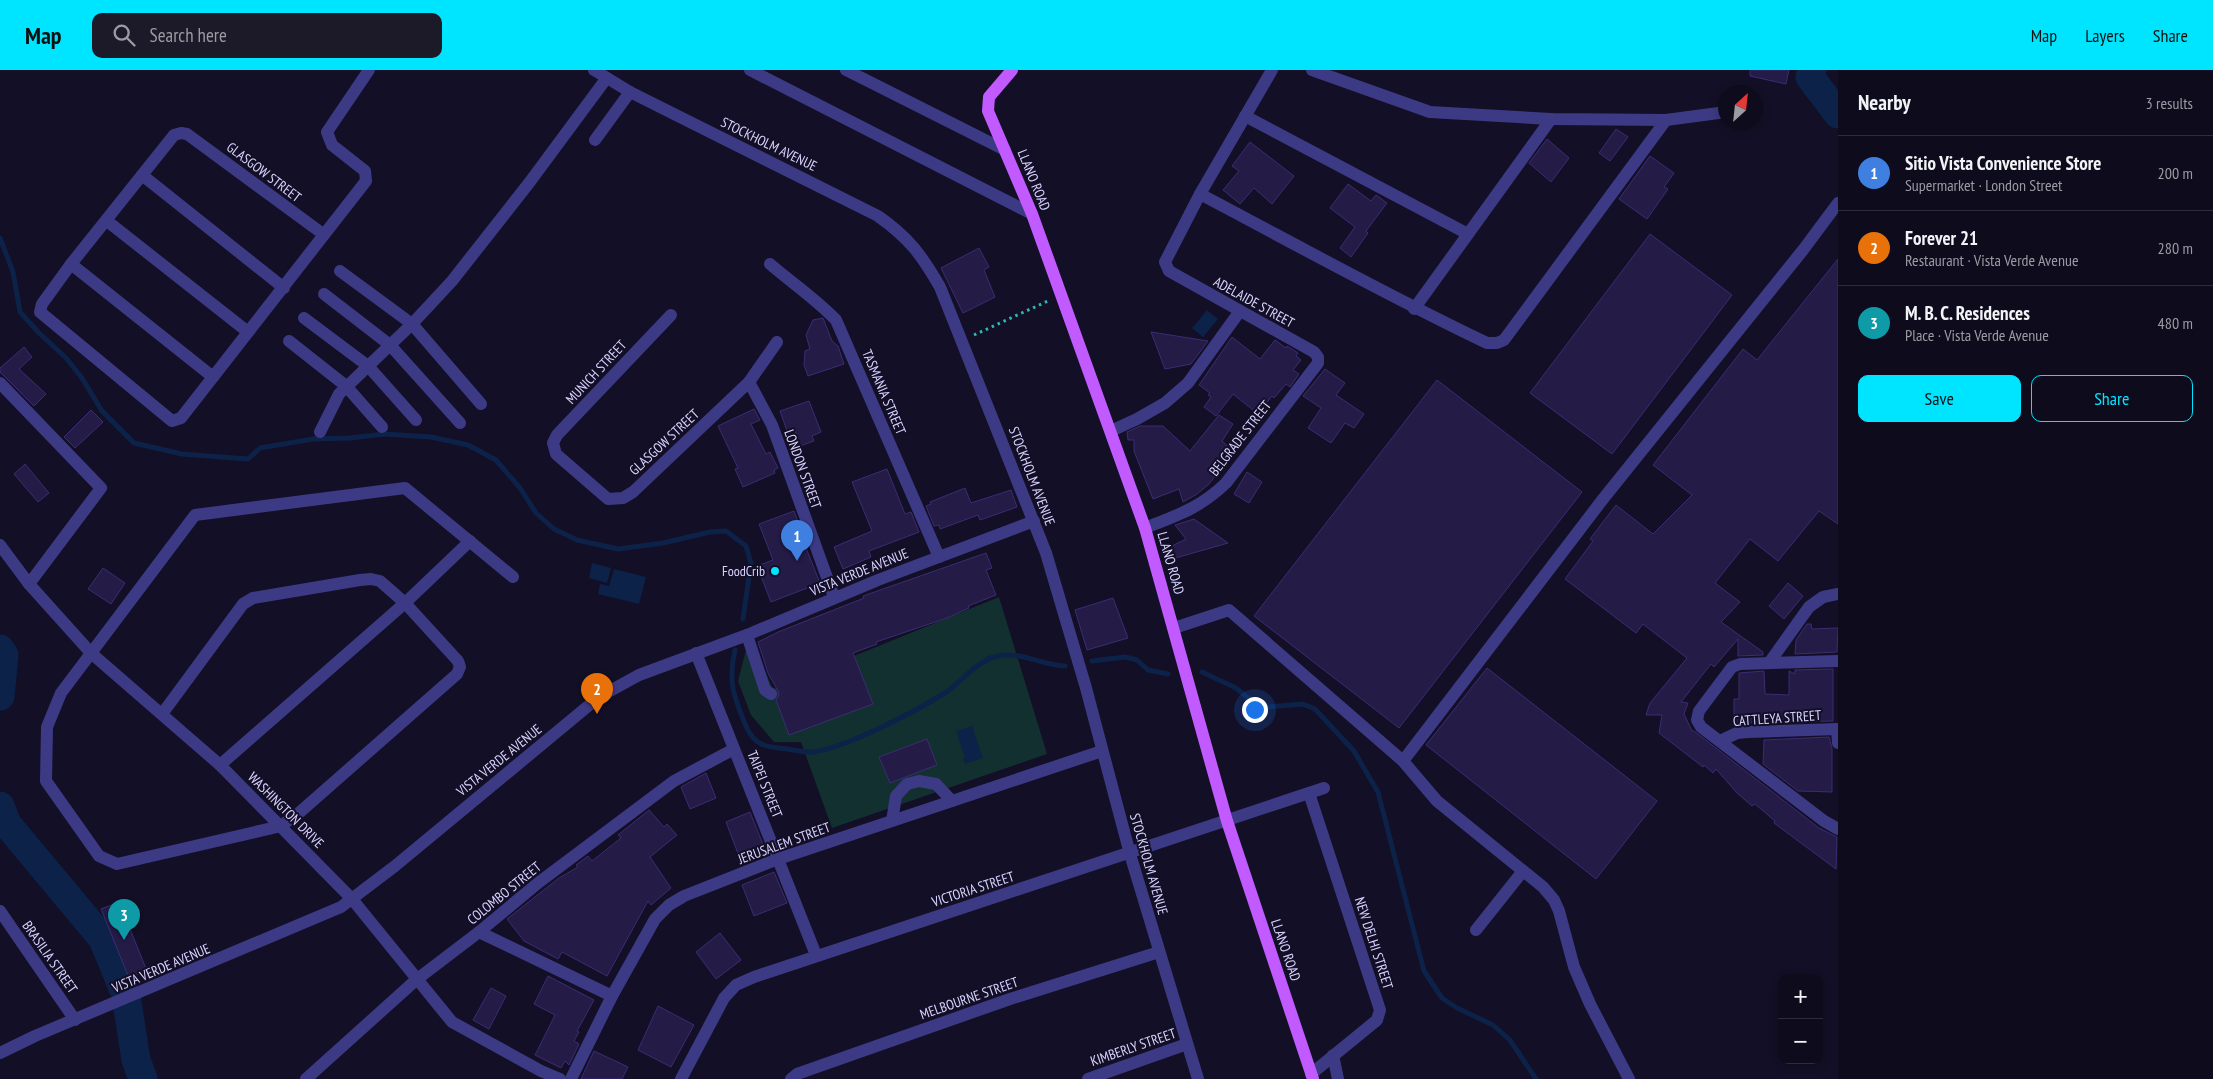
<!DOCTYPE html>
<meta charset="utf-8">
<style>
:root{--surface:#0e0b1c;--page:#1c1929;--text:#f1f3f6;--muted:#9b9ba3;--line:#2e2b3b;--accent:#00e5ff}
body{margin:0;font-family:"PT Sans Narrow",sans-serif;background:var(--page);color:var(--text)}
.controls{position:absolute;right:15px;bottom:15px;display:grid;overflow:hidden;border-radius:10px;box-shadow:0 2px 8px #0003}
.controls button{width:45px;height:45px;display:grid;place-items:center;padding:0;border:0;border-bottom:1px solid var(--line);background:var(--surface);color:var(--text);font:25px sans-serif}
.compass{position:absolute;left:1718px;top:15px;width:45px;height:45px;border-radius:50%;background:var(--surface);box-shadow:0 2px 8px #0003;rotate:27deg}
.you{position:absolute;left:1254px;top:639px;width:18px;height:18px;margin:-12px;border:4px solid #fff;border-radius:50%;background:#1a73e8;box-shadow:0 0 0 8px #1a73e833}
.badge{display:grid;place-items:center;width:32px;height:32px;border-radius:50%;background:var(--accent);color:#fff;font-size:16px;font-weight:700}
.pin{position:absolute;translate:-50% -41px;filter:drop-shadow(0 1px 2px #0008)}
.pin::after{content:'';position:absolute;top:26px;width:18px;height:15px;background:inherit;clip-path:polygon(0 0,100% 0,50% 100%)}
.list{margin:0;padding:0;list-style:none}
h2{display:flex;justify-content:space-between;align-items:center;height:65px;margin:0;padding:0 20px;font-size:21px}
h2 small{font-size:16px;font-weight:400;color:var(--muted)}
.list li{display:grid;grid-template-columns:32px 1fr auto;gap:15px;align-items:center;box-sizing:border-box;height:75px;padding:0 20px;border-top:1px solid var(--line)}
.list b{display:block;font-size:19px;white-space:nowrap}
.list p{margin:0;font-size:16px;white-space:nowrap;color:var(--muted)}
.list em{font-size:16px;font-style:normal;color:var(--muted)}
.actions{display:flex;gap:10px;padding:15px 20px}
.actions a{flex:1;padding:11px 0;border:1px solid var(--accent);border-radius:10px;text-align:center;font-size:18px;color:var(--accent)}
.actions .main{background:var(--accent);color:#111}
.icon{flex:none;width:28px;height:28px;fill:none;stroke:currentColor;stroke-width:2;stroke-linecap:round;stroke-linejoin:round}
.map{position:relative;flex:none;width:1838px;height:1009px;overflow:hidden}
header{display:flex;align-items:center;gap:30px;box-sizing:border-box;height:70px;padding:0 25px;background:var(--accent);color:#111}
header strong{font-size:24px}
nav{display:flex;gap:28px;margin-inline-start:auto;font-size:18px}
.search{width:350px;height:45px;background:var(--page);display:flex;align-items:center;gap:12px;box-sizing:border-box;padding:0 18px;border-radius:10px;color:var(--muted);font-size:19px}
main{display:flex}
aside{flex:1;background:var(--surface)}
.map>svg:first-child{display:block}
.green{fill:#12302f}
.water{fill:#0c2248}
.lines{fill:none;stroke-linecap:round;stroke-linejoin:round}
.stream{stroke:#0c2248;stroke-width:5}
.river{stroke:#0c2248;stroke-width:29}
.building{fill:#241b47;stroke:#3b2d73}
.path{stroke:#2fb8b0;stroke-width:3;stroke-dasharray:2.5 4;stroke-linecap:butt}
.minor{stroke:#3d3a85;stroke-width:12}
.major{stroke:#c25bff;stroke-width:12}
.poi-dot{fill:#00e5ff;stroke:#130f26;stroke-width:2}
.labels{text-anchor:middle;stroke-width:4;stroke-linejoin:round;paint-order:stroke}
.street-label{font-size:14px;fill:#d9d4ff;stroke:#130f26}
.poi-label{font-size:14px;fill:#d9d4ff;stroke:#130f26;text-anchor:end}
</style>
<header>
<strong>Map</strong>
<div class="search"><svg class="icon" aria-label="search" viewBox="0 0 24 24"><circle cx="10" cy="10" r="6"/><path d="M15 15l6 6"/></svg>Search here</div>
<nav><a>Map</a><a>Layers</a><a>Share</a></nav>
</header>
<main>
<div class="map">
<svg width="1838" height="1009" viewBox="0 0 1838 1009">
<rect width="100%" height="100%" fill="#130f26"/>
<path class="green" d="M999,527l48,157 -215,74 -31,-86h-27l-23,-27 -13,-34 8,-31 8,-3 19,42z"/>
<g class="water">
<path d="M1207,240l11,9 -15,18 -11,-9z"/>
<path d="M592,493l19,5 -4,15 -18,-5z"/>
<path d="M614,499l32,8 -7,27 -41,-10 2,-10 9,2z"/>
<path d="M972,656l11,32 -18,6 -2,-5 2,-1 -9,-27z"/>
</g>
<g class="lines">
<g class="stream">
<path d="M0,168l13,34 7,40 19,21 27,25 16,20 20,33 32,32 48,11 66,5 12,-11 53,-9 37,-1 35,-4 46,3 37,8 28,15 24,28 16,25 18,16 23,11 41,9 45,-6 47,-11 16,-1 20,15 5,17 -8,56"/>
<path d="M735,580c-7,32 -2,44 10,74 9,22 20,23 42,25 8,1 18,4 26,3 35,-5 101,-40 132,-59 16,-11 30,-30 49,-36 26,-8 47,9 71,9"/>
<path d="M1092,591l33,-4 12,3 11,10 20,4"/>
<path d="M1202,602l34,16 22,18 10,1 35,-3 12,5 39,42 24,41 46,179 18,27 15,10 36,17 17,15 26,39"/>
</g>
<g class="river">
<path d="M1812,0l-2,7 28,37"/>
<path d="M0,579l4,6 -4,41"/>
<path d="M0,736l7,18 96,115 20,49"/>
<path d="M127,932l9,58 7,19"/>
</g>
</g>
<g class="building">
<path d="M1750,0h39l-3,14 -36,-8z"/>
<path d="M1616,59l12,8 -18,24 -11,-8z"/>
<path d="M1547,69l22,19 -18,24 -22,-19z"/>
<path d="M1250,72l44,34 -22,28 -18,-16 -14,16 -17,-14 16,-19 -7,-5z"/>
<path d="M1650,86l24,17 -10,14 4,2 -21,30 -28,-20z"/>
<path d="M1348,114l23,17 5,-6 11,8 -21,28 2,2 -17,24 -11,-9 15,-21 -25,-19z"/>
<path d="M1650,164l82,61 -120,159 -82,-61z"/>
<path d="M979,178l10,19 -5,3 11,27 -32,16 -22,-45z"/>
<path d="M1838,189v265l-19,-13 -41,50 -28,-22 -35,44 25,19 -19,20 42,30v3l-25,1v-17l-24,28 -3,-3 -30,38 7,1 -4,11 8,17h2l125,97 18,9 -1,32 -62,-46 1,-2 -20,-17 -3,2 -15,-13 -21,-24 -3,4 -9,-8 -1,2 -44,-34 3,-18h-16l4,-12 37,-45 -44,-34 -7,9 -71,-54 28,-38 -3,-2 26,-34 37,29 39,-39 -39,-30 90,-116 14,11z"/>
<path d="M823,248l9,23 6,5 6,18 -36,12 -4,-11 1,-14 5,-2 -4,-14 7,-15z"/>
<path d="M1151,262l57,9 -17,23 -26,5z"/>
<path d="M1232,267l28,22 15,-19 11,8 1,-2 11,7 -2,3 5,4 -8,10 6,4 -9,13 -4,-3 -12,14 -2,-2 -14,18 -25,-20 -17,22 -12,-9 7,-10 -3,-2 2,-2 -11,-8z"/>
<path d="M24,277l8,10 -13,12 27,25 -12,12 -34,-34v-4z"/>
<path d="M1325,299l20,14 -9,12 28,19 -10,14 -9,-5 -14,20 -23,-15 13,-20 -18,-12z"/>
<path d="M1437,310l145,112 -183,236 -145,-112z"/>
<path d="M809,331l12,31 -9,4 2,5 -14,5 -6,-18 -7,3 -7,-20z"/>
<path d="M754,339l6,11 -9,4 15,30 4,-2 8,16 -4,2 1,3 -32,14 -8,-18 3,-1 -20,-42z"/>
<path d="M91,340l12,12 -28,26 -11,-11z"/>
<path d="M1219,345l14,9 -11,17 12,11 -25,32 -12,10 -14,8 -4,-13 -26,10 -19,-48v-11h-6l-1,-8 13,-6h23l27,25z"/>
<path d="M25,394l24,29 -11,9 -24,-28z"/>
<path d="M887,399l18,45 6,-2 8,20 -50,19 2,6 -28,12 -9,-22 38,-16 -20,-49z"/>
<path d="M1247,402l15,10 -13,21 -15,-9z"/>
<path d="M965,418l6,15 40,-13 6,17 -37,13 -2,-5 -38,14 -1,-4 -5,1 -8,-20 5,-2 -1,-2z"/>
<path d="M794,441l4,11 -8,3 10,25 6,-2 14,35 -49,19 -14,-36 16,-6 -14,-36z"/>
<path d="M1194,449l34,24 -56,16 -4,-11 18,-9 -11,-14z"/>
<path d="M986,483l6,15 -6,2 10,25 -28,11 1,2 -22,10 -71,24 1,2 -24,9 20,51 -84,31 -13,-35 3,-5 -1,-4 -10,-18 -10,-31 20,-10 86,-34 -1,-2z"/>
<path d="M103,498l22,15 -14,21 -23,-15z"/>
<path d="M1788,513l15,13 -19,23 -15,-13z"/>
<path d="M1113,528l15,40 -41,12 -12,-40z"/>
<path d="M1807,554h4l1,5 26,-1 -1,24 -42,2 1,-14z"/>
<path d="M1487,598l170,133 -61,78 -170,-134z"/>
<path d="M1833,599v52l-99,2v-24h5v-26l25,-2 1,23 24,1v-24l6,3v-4z"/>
<path d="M1829,667l3,11v44l-34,-1 -35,-27 1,-24z"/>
<path d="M927,669l10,26 -47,18 -11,-26z"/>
<path d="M706,703l10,25 -26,11 -9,-22z"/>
<path d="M649,740l15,17 3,-3 10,11 -27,22 21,31 -20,17 -3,-4 -41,75 -45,-24 -4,7 -34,-18 -17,-22 52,-41 19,-11 -2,-2 12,-9 4,5 29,-23 -3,-3z"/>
<path d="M750,742l14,35 -25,9 -13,-34z"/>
<path d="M774,802l13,31 -33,13 -12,-31z"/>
<path d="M119,832l28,69 -18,7 -28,-69z"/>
<path d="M720,863l21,27 -25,19 -20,-27z"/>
<path d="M548,906l46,24 -17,31 2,1 -5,9 5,3 -10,21 -4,-4 -4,7 -26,-13 20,-40 -21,-11z"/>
<path d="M491,918l15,8 -17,33 -16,-9z"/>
<path d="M658,936l36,19 -23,42 -33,-17z"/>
<path d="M594,981l34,16 -6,12h-41z"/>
</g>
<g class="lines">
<path class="path" d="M974,265l76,-35"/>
<g class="minor">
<path d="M594,0l36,22 248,124c31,22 43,38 62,71l106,266 40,135 44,166 68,225"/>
<path d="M750,0l282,144"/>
<path d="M846,0l159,80"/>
<path d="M1312,0l118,42 121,7 115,1 60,-8"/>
<path d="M1245,46l223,118"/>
<path d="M595,70l35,-48"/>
<path d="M142,105l142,113"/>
<path d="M1200,124c95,50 190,103 287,149h10l7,-3 162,-220"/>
<path d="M107,151l141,111"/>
<path d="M323,164l-136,-100 -6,-1 -7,2 -103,129 -29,40 -2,8 132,109 9,-3 185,-237 -1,-10 -33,-26 -5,-13 42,-62"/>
<path d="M71,194l142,113"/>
<path d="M770,194c22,19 46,35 66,56l103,237"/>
<path d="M340,201l72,53 69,80"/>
<path d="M324,224l66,51 70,78"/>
<path d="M1414,239l137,-190"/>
<path d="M671,245l-114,120 -4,8 3,11 52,45 15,-1 10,-6 116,-110 28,-40"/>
<path d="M304,248l64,48 48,54"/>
<path d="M289,271l57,45 36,41"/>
<path d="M749,312l23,43 62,172"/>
<path d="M0,313l101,105 -72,96"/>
<path d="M1111,361l26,-12 28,-16 23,-20 52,-72"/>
<path d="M320,362l19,-38 73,-70 40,-43 77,-98 77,-104"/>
<path d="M1145,458c33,-13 55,-20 81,-45l92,-120v-6l-4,-5 -145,-81 -4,-9 35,-68 72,-124"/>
<path d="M0,475l29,39 62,69 129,112 132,134 100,123 89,49 19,8"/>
<path d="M1174,558l55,-18 174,151 34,40 106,86 11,13 5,11 15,56 16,37 39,75"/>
<path d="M747,565l18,55 6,4"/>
<path d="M696,583l120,302"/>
<path d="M1838,591l-98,3 -8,3 -33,44 -2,9 4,7 123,94 14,8"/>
<path d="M1769,593l40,-56 14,-10 15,-3"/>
<path d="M162,644l81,-110 10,-6 107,-18 11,-1 9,2 25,22 53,58 2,6 -3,7 -157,138 -19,14 -164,38 -18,-8 -53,-75 1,-54 14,-34 134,-178 210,-27 108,89"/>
<path d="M1837,659l1,14"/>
<path d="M1720,671l17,-8 11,-1 90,-3"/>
<path d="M1403,691l200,-262 200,-249 35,-47"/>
<path d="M220,695l185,-162 65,-62"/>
<path d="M1309,723l71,217 -3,10 -66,54"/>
<path d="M892,751l4,-25 11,-12 12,-3 17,3 16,17"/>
<path d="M0,841l75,109"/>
<path d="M1476,860l47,-59"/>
<path d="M479,862l133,64"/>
<path d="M0,983l35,-17 306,-129 54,-41 204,-169 40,-22 108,-40 131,-55 156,-59"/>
<path d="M1333,985l5,24"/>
<path d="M306,1009l110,-99 63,-48 59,-49 136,-102 60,-32"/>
<path d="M571,1009l41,-83 43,-77 14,-14 15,-9 94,-37 324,-108"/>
<path d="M681,1009l43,-81 12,-13 18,-8 570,-189"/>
<path d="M791,1009l6,-5 213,-75 149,-47"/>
<path d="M1088,1009l99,-35"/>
</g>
<path class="major" d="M1012,0l-23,27 -1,14 44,103 113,314 82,293 86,258"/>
</g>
<circle class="poi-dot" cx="775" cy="501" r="5"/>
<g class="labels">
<g class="street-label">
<text transform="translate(769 74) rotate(26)" y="5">STOCKHOLM AVENUE</text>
<text transform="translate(264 102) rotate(37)" y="5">GLASGOW STREET</text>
<text transform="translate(1034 110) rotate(68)" y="5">LLANO ROAD</text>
<text transform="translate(1254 232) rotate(29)" y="5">ADELAIDE STREET</text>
<text transform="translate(596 302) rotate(-47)" y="5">MUNICH STREET</text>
<text transform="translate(884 322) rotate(67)" y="5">TASMANIA STREET</text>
<text transform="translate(1240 368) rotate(-52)" y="5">BELGRADE STREET</text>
<text transform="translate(664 372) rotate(-43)" y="5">GLASGOW STREET</text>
<text transform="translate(803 399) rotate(70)" y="5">LONDON STREET</text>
<text transform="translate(1032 406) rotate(69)" y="5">STOCKHOLM AVENUE</text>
<text transform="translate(1171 493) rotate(74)" y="5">LLANO ROAD</text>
<text transform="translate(859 502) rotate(-22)" y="5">VISTA VERDE AVENUE</text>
<text transform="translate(1777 648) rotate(-4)" y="5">CATTLEYA STREET</text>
<text transform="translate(499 690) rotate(-39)" y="5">VISTA VERDE AVENUE</text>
<text transform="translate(765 714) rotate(68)" y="5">TAIPEI STREET</text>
<text transform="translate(286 740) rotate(45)" y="5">WASHINGTON DRIVE</text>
<text transform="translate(784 773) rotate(-20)" y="5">JERUSALEM STREET</text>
<text transform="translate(1149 794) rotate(74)" y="5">STOCKHOLM AVENUE</text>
<text transform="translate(973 819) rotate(-18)" y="5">VICTORIA STREET</text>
<text transform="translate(504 823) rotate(-39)" y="5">COLOMBO STREET</text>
<text transform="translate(1374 873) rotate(72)" y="5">NEW DELHI STREET</text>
<text transform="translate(1286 880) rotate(71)" y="5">LLANO ROAD</text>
<text transform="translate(50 887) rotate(55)" y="5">BRASILIA STREET</text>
<text transform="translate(161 898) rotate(-23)" y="5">VISTA VERDE AVENUE</text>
<text transform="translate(969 928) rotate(-19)" y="5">MELBOURNE STREET</text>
<text transform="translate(1133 977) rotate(-19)" y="5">KIMBERLY STREET</text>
</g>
<g class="poi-label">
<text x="765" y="506">FoodCrib</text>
</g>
</g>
</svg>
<div class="controls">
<button>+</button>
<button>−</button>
</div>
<svg class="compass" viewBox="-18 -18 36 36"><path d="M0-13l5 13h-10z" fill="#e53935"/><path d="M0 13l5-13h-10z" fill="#9b9ba3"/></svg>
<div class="you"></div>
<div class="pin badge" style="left:797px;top:491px;background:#3f7fe0">1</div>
<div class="pin badge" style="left:597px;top:644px;background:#e8710a">2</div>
<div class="pin badge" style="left:124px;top:870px;background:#0f9aa8">3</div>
</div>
<aside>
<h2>Nearby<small>3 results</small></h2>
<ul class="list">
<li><span class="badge" style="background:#3f7fe0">1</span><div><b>Sitio Vista Convenience Store</b><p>Supermarket · London Street</p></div><em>200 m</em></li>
<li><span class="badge" style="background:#e8710a">2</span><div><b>Forever 21</b><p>Restaurant · Vista Verde Avenue</p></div><em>280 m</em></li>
<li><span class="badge" style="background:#0f9aa8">3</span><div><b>M. B. C. Residences</b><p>Place · Vista Verde Avenue</p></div><em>480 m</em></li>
</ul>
<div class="actions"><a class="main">Save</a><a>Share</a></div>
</aside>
</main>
